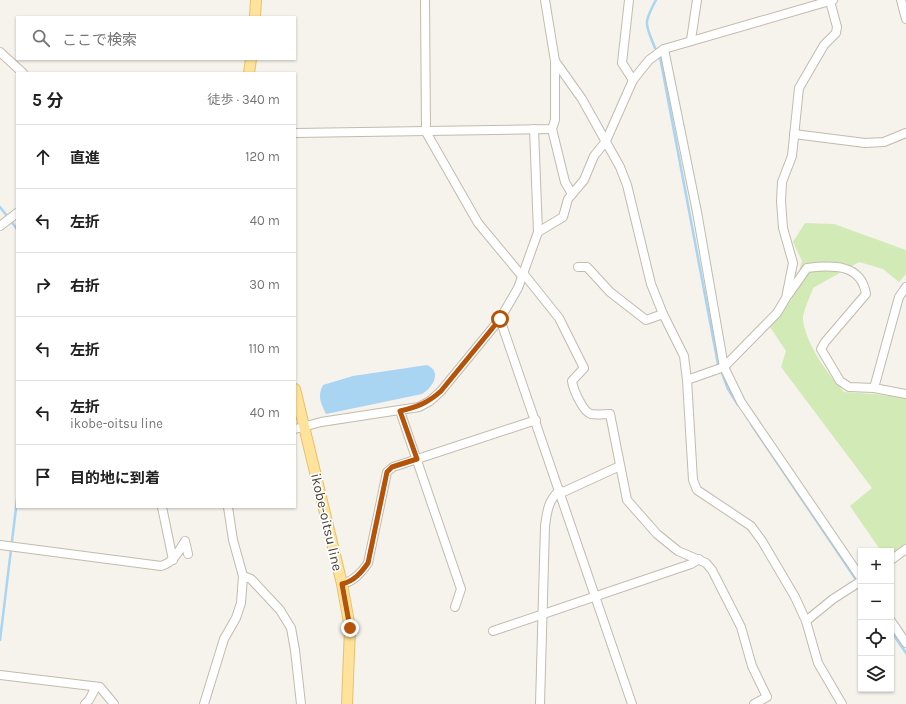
<!DOCTYPE html>
<html lang="ja">
<meta charset="utf-8">
<style>
:root{--surface:#fff;--page:#f2f2f2;--text:#222;--muted:#767676;--line:#e0e0e0}
body{margin:0;font-family:Karla,"Noto Sans JP",sans-serif;background:var(--page);color:var(--text)}
.controls{position:absolute;right:12px;bottom:12px;display:grid;overflow:hidden;border-radius:0px;box-shadow:0 1px 3px #0004}
.controls button{width:36px;height:36px;display:grid;place-items:center;padding:0;border:0;border-bottom:1px solid var(--line);background:var(--surface);color:var(--text);font:20px sans-serif}
.stop{position:absolute;width:12px;height:12px;margin:-9px;border:3px solid #b45309;border-radius:50%;background:#fff}
.stop.end{background:#b45309;border-color:#fff;box-shadow:0 1px 4px #0008}
.list{margin:0;padding:0;list-style:none}
h2{display:flex;justify-content:space-between;align-items:center;height:52px;margin:0;padding:0 16px;font-size:17px}
h2 small{font-size:13px;font-weight:400;color:var(--muted)}
.list li{display:grid;grid-template-columns:26px 1fr auto;gap:12px;align-items:center;box-sizing:border-box;height:64px;padding:0 16px;border-top:1px solid var(--line)}
.list b{display:block;font-size:15px;white-space:nowrap}
.list p{margin:0;font-size:13px;white-space:nowrap;color:var(--muted)}
.list em{font-size:13px;font-style:normal;color:var(--muted)}
.icon{flex:none;width:22px;height:22px;fill:none;stroke:currentColor;stroke-width:2;stroke-linecap:round;stroke-linejoin:round}
.map{position:relative;flex:none;width:906px;height:704px;overflow:hidden}
.search{position:absolute;background:var(--surface);box-shadow:0 1px 3px #0004;left:16px;top:16px;width:280px;height:44px;display:flex;align-items:center;gap:10px;box-sizing:border-box;padding:0 14px;border-radius:0px;color:var(--muted);font-size:15px}
.panel{position:absolute;background:var(--surface);box-shadow:0 1px 3px #0004;left:16px;top:72px;width:280px;height:436px;border-radius:0px}
.map>svg:first-child{display:block}
.green{fill:#d2eab5}
.water{fill:#a9d4f2}
.lines{fill:none;stroke-linecap:round;stroke-linejoin:round}
.stream{stroke:#a9d4f2;stroke-width:2.5}
.minor-casing{stroke:#c2bbae;stroke-width:10}
.major-casing{stroke:#e6c16a;stroke-width:12}
.minor{stroke:#fff;stroke-width:8}
.major{stroke:#ffe39c;stroke-width:10}
.route{stroke:#b45309;stroke-width:5}
.labels{text-anchor:middle;stroke-width:3.5;stroke-linejoin:round;paint-order:stroke}
.street-label{font-size:14px;fill:#4b4439;stroke:#fff}
</style>
<div class="map">
<svg width="906" height="704" viewBox="0 0 906 704">
<rect width="100%" height="100%" fill="#f6f3ec"/>
<path class="green" d="M805,223l29,1 72,26v24l-7,8 -16,-13 -24,-7 -46,26c-2,7 -11,25 -10,32 3,24 25,55 41,72l30,2 32,4v145l-15,11v-3h-10l-31,-45 22,-18 -91,-121 5,-16 -16,-24 21,-27 11,-39 -9,-19z"/>
<path class="water" d="M427,365c16,7 5,23 -5,29l-96,20c-5,-10 -9,-18 -3,-29l30,-9z"/>
<g class="lines">
<g class="stream">
<path d="M655,48c-10,-25 -12,-24 1,-48"/>
<path d="M660,57l58,307"/>
<path d="M0,207l17,22"/>
<path d="M722,373l6,16 10,16"/>
<path d="M751,424l104,154"/>
<path d="M861,586v1"/>
<path d="M891,631l15,22"/>
<path d="M0,640l17,-140"/>
</g>
<defs>
<g id="minor">
<path d="M425,0l1,132 52,91 44,53"/>
<path d="M629,0l-7,63 11,17"/>
<path d="M901,0l5,19"/>
<path d="M691,40l6,-40"/>
<path d="M664,49l33,163 27,155 17,35 120,176"/>
<path d="M0,52l23,21"/>
<path d="M555,61l27,38 38,68 7,18 24,99 12,30 21,42 3,24 6,100 4,10 54,36 11,15 33,56 11,24 12,42 24,41"/>
<path d="M534,129l4,103"/>
<path d="M552,129l13,53 7,12"/>
<path d="M295,133l257,-4 3,-9v-59l-10,-61"/>
<path d="M794,134l71,9 19,-1 22,-9"/>
<path d="M0,226l17,-13"/>
<path d="M578,267h9l23,25 36,28 17,-6"/>
<path d="M523,273l36,45 25,50 -12,13c1,8 11,31 19,33 6,1 13,0 19,0l17,86 30,34 21,17 28,12 6,7 29,57 11,39 15,31 -13,7"/>
<path d="M906,287l-7,10 -25,91 32,6"/>
<path d="M788,295l19,-27c24,-3 54,-5 59,26l-41,48 -4,7 19,32 9,6 25,1"/>
<path d="M500,319l132,385"/>
<path d="M687,380l37,-13 53,-54 9,-15 7,-35 -10,-35 -2,-27 1,-19 10,-26 7,-68 25,-43 12,-12 1,-6 -7,-26"/>
<path d="M400,411l61,178 -6,18"/>
<path d="M295,429l26,-7 98,-15 11,-6 11,-10 59,-72 18,-31 20,-56 25,-15 5,-18 16,-19 10,-24 12,-15 27,-61 16,-20 15,-11 169,-49"/>
<path d="M561,493l59,-27"/>
<path d="M162,507l11,53"/>
<path d="M0,545l161,21c12,-3 18,-15 24,-25l3,13"/>
<path d="M891,560l15,-11"/>
<path d="M243,576l8,3 29,31 11,18 4,22 6,54"/>
<path d="M342,584c12,-3 19,-11 26,-21l19,-91 6,-5 143,-47"/>
<path d="M806,621l27,-22 28,-18"/>
<path d="M891,621l15,22"/>
<path d="M493,631l198,-67 8,-5"/>
<path d="M0,675l100,12 14,17"/>
<path d="M85,704l4,-4 7,-13"/>
<path d="M204,704l20,-65 12,-21 5,-15 2,-27 -10,-36 -5,-33"/>
<path d="M540,704l5,-178c2,-14 3,-26 15,-36"/>
</g>
<g id="major">
<path d="M255,17l1,-17"/>
<path d="M249,73l2,-14"/>
<path d="M295,389l47,195 8,44 -3,76"/>
</g>
</defs>
<use href="#minor" class="minor-casing"/>
<use href="#major" class="major-casing"/>
<use href="#minor" class="minor"/>
<use href="#major" class="major"/>
</g>
<g class="lines">
<path class="route" d="M350,628l-8,-44c12,-3 19,-11 26,-21l19,-91 5,-5 25,-8 -17,-48c17,-4 28,-8 41,-20l59,-72"/>
</g>
<g class="labels">
<g class="street-label">
<text transform="translate(327 522) rotate(77)" y="5">ikobe-oitsu line</text>
</g>
</g>
</svg>
<div class="controls">
<button>+</button>
<button>−</button>
<button><svg class="icon" aria-label="locate" viewBox="0 0 24 24"><circle cx="12" cy="12" r="6"/><path d="M12 2v4M12 18v4M2 12h4M18 12h4"/></svg></button>
<button><svg class="icon" aria-label="layers" viewBox="0 0 24 24"><path d="M12 4l9 5-9 5-9-5zM3 14l9 5 9-5"/></svg></button>
</div>
<div class="stop" style="left:500px;top:319px"></div>
<div class="stop end" style="left:350px;top:628px"></div>
<div class="search"><svg class="icon" aria-label="search" viewBox="0 0 24 24"><circle cx="10" cy="10" r="6"/><path d="M15 15l6 6"/></svg>ここで検索</div>
<section class="panel">
<h2>5 分<small>徒歩 · 340 m</small></h2>
<ul class="list">
<li><svg class="icon" aria-label="ahead" viewBox="0 0 24 24"><path d="M12 20V5M6 11l6-6 6 6"/></svg><div><b>直進</b></div><em>120 m</em></li>
<li><svg class="icon" aria-label="left" viewBox="0 0 24 24"><path d="M17 20v-9H6M10 6l-5 5 5 5"/></svg><div><b>左折</b></div><em>40 m</em></li>
<li><svg class="icon" aria-label="right" viewBox="0 0 24 24"><path d="M7 20v-9h11M14 6l5 5-5 5"/></svg><div><b>右折</b></div><em>30 m</em></li>
<li><svg class="icon" aria-label="left" viewBox="0 0 24 24"><path d="M17 20v-9H6M10 6l-5 5 5 5"/></svg><div><b>左折</b></div><em>110 m</em></li>
<li><svg class="icon" aria-label="left" viewBox="0 0 24 24"><path d="M17 20v-9H6M10 6l-5 5 5 5"/></svg><div><b>左折</b><p>ikobe-oitsu line</p></div><em>40 m</em></li>
<li><svg class="icon" aria-label="arrive" viewBox="0 0 24 24"><path d="M6 21V4h12l-3 4 3 4H6"/></svg><div><b>目的地に到着</b></div></li>
</ul>
</section>
</div>
